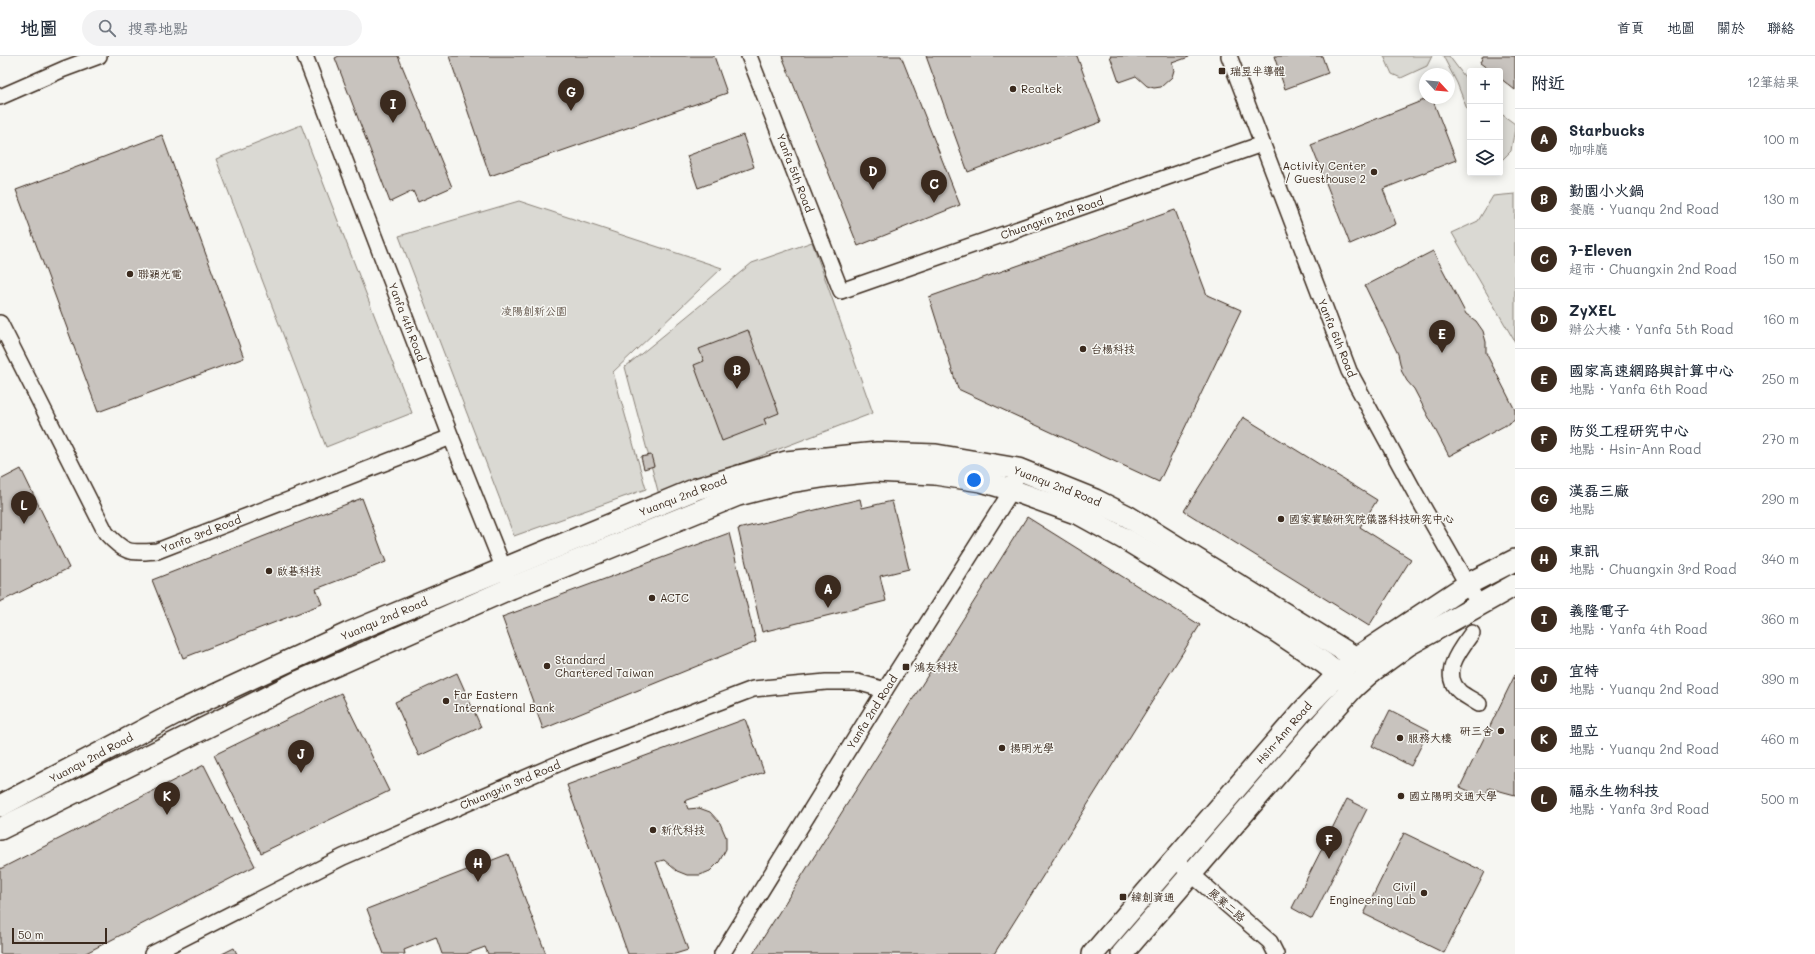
<!DOCTYPE html>
<html lang="zh-TW">
<meta charset="utf-8">
<style>
:root{--surface:#fff;--page:#f2f2f3;--text:#1f2937;--muted:#747a83;--line:#e0e1e3;--accent:#3b2a1e}
body{margin:0;font-family:Mali,"LXGW WenKai TC",sans-serif;background:var(--page);color:var(--text)}
.controls{position:absolute;right:12px;top:12px;display:grid;overflow:hidden;border-radius:4px;box-shadow:0 2px 10px #0003}
.controls button{width:36px;height:36px;display:grid;place-items:center;padding:0;border:0;border-bottom:1px solid var(--line);background:var(--surface);color:var(--text);font:20px sans-serif}
.compass{position:absolute;left:1419px;top:12px;width:36px;height:36px;border-radius:50%;background:var(--surface);box-shadow:0 2px 10px #0003;rotate:116deg}
.scale{position:absolute;left:12px;bottom:10px;width:95px;box-sizing:border-box;padding-left:4px;border:2px solid #3b2a1e;border-top:0;font-size:11px;line-height:14px;white-space:nowrap;color:#3b2a1e;-webkit-text-stroke:3px #f6f6f2;paint-order:stroke}
.you{position:absolute;left:974px;top:424px;width:14px;height:14px;margin:-10px;border:3px solid #fff;border-radius:50%;background:#1a73e8;box-shadow:0 0 0 6px #1a73e833}
.badge{display:grid;place-items:center;width:26px;height:26px;border-radius:50%;background:var(--accent);color:#fff;font-size:13px;font-weight:700}
.pin{position:absolute;translate:-50% -33px;filter:drop-shadow(0 1px 2px #0008)}
.pin::after{content:'';position:absolute;top:21px;width:14px;height:12px;background:inherit;clip-path:polygon(0 0,100% 0,50% 100%)}
.list{margin:0;padding:0;list-style:none}
h2{display:flex;justify-content:space-between;align-items:center;height:52px;margin:0;padding:0 16px;font-size:17px}
h2 small{font-size:13px;font-weight:400;color:var(--muted)}
.list li{display:grid;grid-template-columns:26px 1fr auto;gap:12px;align-items:center;box-sizing:border-box;height:60px;padding:0 16px;border-top:1px solid var(--line)}
.list b{display:block;font-size:15px;white-space:nowrap}
.list p{margin:0;font-size:13px;white-space:nowrap;color:var(--muted)}
.list em{font-size:13px;font-style:normal;color:var(--muted)}
.icon{flex:none;width:22px;height:22px;fill:none;stroke:currentColor;stroke-width:2;stroke-linecap:round;stroke-linejoin:round}
.map{position:relative;flex:none;width:1515px;height:898px;overflow:hidden}
header{display:flex;align-items:center;gap:24px;box-sizing:border-box;height:56px;padding:0 20px;background:var(--surface);border-bottom:1px solid var(--line)}
header strong{font-size:19px}
nav{display:flex;gap:22px;margin-inline-start:auto;font-size:14px}
.search{width:280px;height:36px;background:var(--page);display:flex;align-items:center;gap:10px;box-sizing:border-box;padding:0 14px;border-radius:22px;color:var(--muted);font-size:15px}
main{display:flex}
aside{flex:1;background:var(--surface)}
.map>svg:first-child{display:block}
.green{fill:#dad9d3;stroke:#8a8278}
.building{fill:#c8c3be;stroke:#3b2a1e}
.lines{fill:none;stroke-linecap:round;stroke-linejoin:round}
.street-casing{stroke:#3b2a1e;stroke-width:18}
.secondary-casing{stroke:#3b2a1e;stroke-width:24}
.street{stroke:#f6f6f2;stroke-width:15}
.secondary{stroke:#f6f6f2;stroke-width:21}
.poi-dot{fill:#3b2a1e;stroke:#f6f6f2;stroke-width:1.5}
.labels{text-anchor:middle;stroke-width:3;stroke-linejoin:round;paint-order:stroke}
.poi-label{font-size:11px;fill:#3b2a1e;stroke:#f6f6f2;text-anchor:start}
.street-label{font-size:11px;fill:#3b2a1e;stroke:#f6f6f2}
.park-label{font-size:11px;fill:#63564b;stroke:#f6f6f2}
</style>
<header>
<strong>地圖</strong>
<div class="search"><svg class="icon" aria-label="search" viewBox="0 0 24 24"><circle cx="10" cy="10" r="6"/><path d="M15 15l6 6"/></svg>搜尋地點</div>
<nav><a>首頁</a><a>地圖</a><a>關於</a><a>聯絡</a></nav>
</header>
<main>
<div class="map">
<svg width="1515" height="898" viewBox="0 0 1515 898">
<rect width="100%" height="100%" fill="#f6f6f2"/>
<filter id="ink" filterUnits="userSpaceOnUse"><feTurbulence type="fractalNoise" baseFrequency=".025" numOctaves="2"/><feDisplacementMap in="SourceGraphic" scale="8" xChannelSelector="R" yChannelSelector="G"/><feConvolveMatrix kernelMatrix="1 2 1 2 8 2 1 2 1" color-interpolation-filters="sRGB"/></filter>
<g filter="url(#ink)">
<g class="green">
<path d="M1384,0h48l-5,10 -26,12 -9,-4z"/>
<path d="M1443,0h6l21,28v33l-13,-34z"/>
<path d="M1500,57l15,11c0,10 -3,17 -4,27l-11,11z"/>
<path d="M301,69l111,288 -86,34 -110,-288z"/>
<path d="M1515,138v148l-63,-109 26,-12 15,-25z"/>
<path d="M519,145l203,67 -109,104 33,117 -132,47 -115,-300z"/>
<path d="M812,186l61,171 -214,82 -34,-128 127,-104z"/>
</g>
<g class="building">
<path d="M339,0h59l54,131 -34,15 -5,-11 -23,11 -55,-144z"/>
<path d="M449,0h265l13,37 -237,83z"/>
<path d="M782,0h119l59,149 -102,41z"/>
<path d="M926,0h151l24,66 -133,50z"/>
<path d="M1110,0h79v1l-17,6 2,7 -2,7 -11,10 -7,1 -7,-2 -11,-10 -17,6z"/>
<path d="M1274,0h48l6,17 -43,16z"/>
<path d="M1483,0h32v34l-15,-12v-7h-9l-11,-8z"/>
<path d="M1429,42h3l24,62 -73,29 13,35 -46,20 -39,-99z"/>
<path d="M162,79l82,223 -146,54 -82,-222z"/>
<path d="M743,79l11,32 -56,21 -11,-32z"/>
<path d="M1175,154l32,85 34,15 -82,172 -201,-93 -29,-92z"/>
<path d="M1433,195l33,63 10,7 7,10 3,11v11l29,57v10l-66,36 -35,-67 -7,-8 -5,-9 -4,-18 -33,-68z"/>
<path d="M748,274l31,83 -15,6 2,5 -44,17 -28,-76 10,-4 -5,-12z"/>
<path d="M1243,361l134,83 -17,27 51,32 -42,67 -185,-115z"/>
<path d="M651,399l3,11 -10,3 -3,-12z"/>
<path d="M21,413l48,99 -69,34v-122z"/>
<path d="M362,442l24,64 -70,27 6,15 -139,54 -31,-78z"/>
<path d="M860,443l2,9 30,-7 17,68 -29,7 6,25 -124,31 -24,-103z"/>
<path d="M1027,461l173,108 -154,246 -52,83h-241z"/>
<path d="M729,477l27,109 -213,87 -41,-112z"/>
<path d="M457,617l24,54 -62,29 -24,-54z"/>
<path d="M1515,619v120l-26,-7 -5,10 -24,-11z"/>
<path d="M341,637l48,98 -128,62 -47,-98z"/>
<path d="M1390,654l39,20 -18,36 -39,-20z"/>
<path d="M745,663l19,53 -79,29 3,8 11,-1 11,4 10,11 6,14v12l-7,13 -9,9 -10,4h-13l-10,-4 -13,-11 -8,2 32,88 -13,4h-47l-61,-169z"/>
<path d="M204,709l51,101 -171,88h-84v-85z"/>
<path d="M1347,743l20,10 -55,110 -20,-11z"/>
<path d="M1404,777l81,39 -41,81 -80,-39z"/>
<path d="M508,798l38,100h-58l-3,-7 -19,7h-24l-6,-17 -32,13 1,4h-21l-17,-45z"/>
<path d="M234,892l3,6h-15z"/>
</g>
<g class="lines">
<defs>
<g id="street">
<path d="M305,0l146,381 56,140"/>
<path d="M749,0l92,235 421,-147"/>
<path d="M1229,0l120,315 65,120 65,114"/>
<path d="M0,41l64,-28 35,-13"/>
<path d="M0,267l106,210c19,21 24,20 51,18l294,-114"/>
<path d="M1472,577c-11,15 -33,41 -12,59 5,4 13,8 19,12"/>
<path d="M1174,803l96,83 6,12"/>
<path d="M152,898l191,-97 226,-98 184,-70 73,-7h31l28,8"/>
<path d="M722,898l163,-264 127,-200 6,-21"/>
</g>
<g id="secondary">
<path d="M0,750l176,-93 173,-80 347,-144 90,-27 91,-9 59,2 82,14 77,31 32,16 229,142 15,14"/>
<path d="M0,773l300,-148 211,-93 227,-93 52,-13 38,-6 47,-5 60,3 46,7 31,9 69,25 49,27 146,89 48,32 14,11 15,14"/>
<path d="M1093,898l208,-241 37,-39 18,-16 112,-74 47,-24"/>
<path d="M1122,898l190,-220 41,-46 18,-16 37,-27 107,-60"/>
</g>
</defs>
<use href="#street" class="street-casing"/>
<use href="#secondary" class="secondary-casing"/>
<use href="#street" class="street"/>
<use href="#secondary" class="secondary"/>
</g>
</g>
<g class="poi-dot">
<rect x="1218" y="11" width="8" height="8" rx="2"/>
<circle cx="1013" cy="33" r="4"/>
<circle cx="1374" cy="116" r="4"/>
<circle cx="130" cy="218" r="4"/>
<circle cx="1083" cy="293" r="4"/>
<circle cx="1281" cy="463" r="4"/>
<circle cx="269" cy="515" r="4"/>
<circle cx="652" cy="542" r="4"/>
<circle cx="547" cy="610" r="4"/>
<rect x="902" y="607" width="8" height="8" rx="2"/>
<circle cx="446" cy="645" r="4"/>
<circle cx="1501" cy="675" r="4"/>
<circle cx="1400" cy="682" r="4"/>
<circle cx="1002" cy="692" r="4"/>
<circle cx="1401" cy="740" r="4"/>
<circle cx="653" cy="774" r="4"/>
<circle cx="1424" cy="837" r="4"/>
<rect x="1119" y="837" width="8" height="8" rx="2"/>
</g>
<g class="labels">
<g class="poi-label">
<text x="1230" y="19">瑞昱半導體</text>
<text x="1021" y="37">Realtek</text>
<text x="1366" y="114" text-anchor="end">Activity Center<tspan x="1366" dy="13">/ Guesthouse 2</tspan></text>
<text x="138" y="222">聯穎光電</text>
<text x="1091" y="297">台楊科技</text>
<text x="1289" y="467">國家實驗研究院儀器科技研究中心</text>
<text x="277" y="519">啟碁科技</text>
<text x="660" y="546">ACTC</text>
<text x="555" y="608">Standard<tspan x="555" dy="13">Chartered Taiwan</tspan></text>
<text x="914" y="615">鴻友科技</text>
<text x="454" y="643">Far Eastern<tspan x="454" dy="13">International Bank</tspan></text>
<text x="1493" y="679" text-anchor="end">研三舍</text>
<text x="1408" y="686">服務大樓</text>
<text x="1010" y="696">揚明光學</text>
<text x="1409" y="744">國立陽明交通大學</text>
<text x="661" y="778">新代科技</text>
<text x="1416" y="835" text-anchor="end">Civil<tspan x="1416" dy="13">Engineering Lab</tspan></text>
<text x="1131" y="845">緯創資通</text>
</g>
<g class="street-label">
<text transform="translate(795 117) rotate(69)" y="4">Yanfa 5th Road</text>
<text transform="translate(1052 162) rotate(-19)" y="4">Chuangxin 2nd Road</text>
<text transform="translate(407 266) rotate(69)" y="4">Yanfa 4th Road</text>
<text transform="translate(1337 282) rotate(68)" y="4">Yanfa 6th Road</text>
<text transform="translate(1057 430) rotate(21)" y="4">Yuanqu 2nd Road</text>
<text transform="translate(683 440) rotate(-21)" y="4">Yuanqu 2nd Road</text>
<text transform="translate(201 478) rotate(-21)" y="4">Yanfa 3rd Road</text>
<text transform="translate(384 563) rotate(-23)" y="4">Yuanqu 2nd Road</text>
<text transform="translate(872 656) rotate(-58)" y="4">Yanfa 2nd Road</text>
<text transform="translate(1284 677) rotate(-49)" y="4">Hsin-Ann Road</text>
<text transform="translate(91 702) rotate(-28)" y="4">Yuanqu 2nd Road</text>
<text transform="translate(510 729) rotate(-23)" y="4">Chuangxin 3rd Road</text>
<text transform="translate(1227 849) rotate(41)" y="4">展業二路</text>
</g>
<g class="park-label">
<text x="534" y="259">凌陽創新公園</text>
</g>
</g>
</svg>
<div class="controls">
<button>+</button>
<button>−</button>
<button><svg class="icon" aria-label="layers" viewBox="0 0 24 24"><path d="M12 4l9 5-9 5-9-5zM3 14l9 5 9-5"/></svg></button>
</div>
<svg class="compass" viewBox="-18 -18 36 36"><path d="M0-13l5 13h-10z" fill="#e53935"/><path d="M0 13l5-13h-10z" fill="#747a83"/></svg>
<div class="scale">50 m</div>
<div class="you"></div>
<div class="pin badge" style="left:828px;top:552px">A</div>
<div class="pin badge" style="left:737px;top:333px">B</div>
<div class="pin badge" style="left:934px;top:147px">C</div>
<div class="pin badge" style="left:873px;top:134px">D</div>
<div class="pin badge" style="left:1442px;top:297px">E</div>
<div class="pin badge" style="left:1329px;top:803px">F</div>
<div class="pin badge" style="left:571px;top:55px">G</div>
<div class="pin badge" style="left:478px;top:826px">H</div>
<div class="pin badge" style="left:393px;top:67px">I</div>
<div class="pin badge" style="left:301px;top:717px">J</div>
<div class="pin badge" style="left:167px;top:759px">K</div>
<div class="pin badge" style="left:24px;top:468px">L</div>
</div>
<aside>
<h2>附近<small>12筆結果</small></h2>
<ul class="list">
<li><span class="badge">A</span><div><b>Starbucks</b><p>咖啡廳</p></div><em>100 m</em></li>
<li><span class="badge">B</span><div><b>勤園小火鍋</b><p>餐廳 · Yuanqu 2nd Road</p></div><em>130 m</em></li>
<li><span class="badge">C</span><div><b>7-Eleven</b><p>超市 · Chuangxin 2nd Road</p></div><em>150 m</em></li>
<li><span class="badge">D</span><div><b>ZyXEL</b><p>辦公大樓 · Yanfa 5th Road</p></div><em>160 m</em></li>
<li><span class="badge">E</span><div><b>國家高速網路與計算中心</b><p>地點 · Yanfa 6th Road</p></div><em>250 m</em></li>
<li><span class="badge">F</span><div><b>防災工程研究中心</b><p>地點 · Hsin-Ann Road</p></div><em>270 m</em></li>
<li><span class="badge">G</span><div><b>漢磊三廠</b><p>地點</p></div><em>290 m</em></li>
<li><span class="badge">H</span><div><b>東訊</b><p>地點 · Chuangxin 3rd Road</p></div><em>340 m</em></li>
<li><span class="badge">I</span><div><b>義隆電子</b><p>地點 · Yanfa 4th Road</p></div><em>360 m</em></li>
<li><span class="badge">J</span><div><b>宜特</b><p>地點 · Yuanqu 2nd Road</p></div><em>390 m</em></li>
<li><span class="badge">K</span><div><b>盟立</b><p>地點 · Yuanqu 2nd Road</p></div><em>460 m</em></li>
<li><span class="badge">L</span><div><b>福永生物科技</b><p>地點 · Yanfa 3rd Road</p></div><em>500 m</em></li>
</ul>
</aside>
</main>
